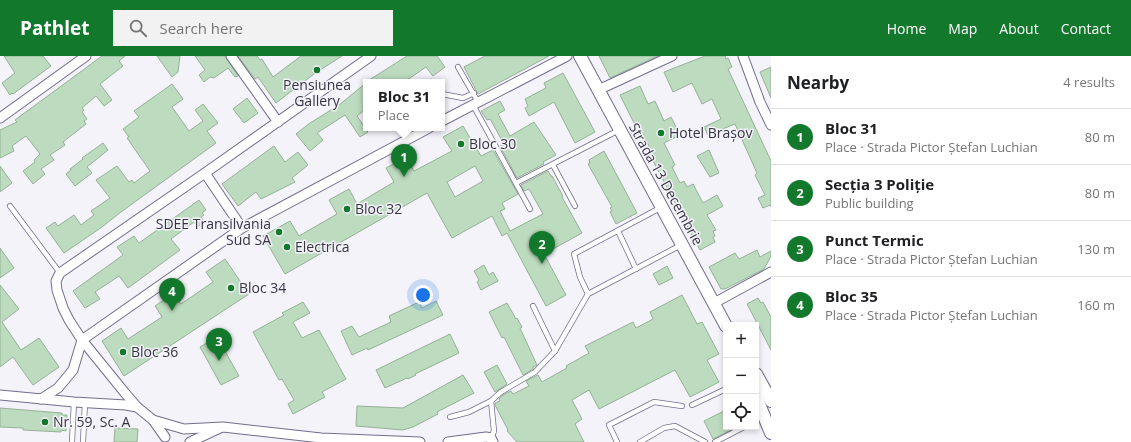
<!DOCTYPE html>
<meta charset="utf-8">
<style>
:root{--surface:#fff;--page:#f2f2f2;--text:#202124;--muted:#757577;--line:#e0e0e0;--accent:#12782b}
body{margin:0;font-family:"Open Sans",sans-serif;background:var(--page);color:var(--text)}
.controls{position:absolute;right:12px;bottom:12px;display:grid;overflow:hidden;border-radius:0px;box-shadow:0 2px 6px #0003}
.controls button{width:36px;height:36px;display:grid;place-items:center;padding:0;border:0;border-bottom:1px solid var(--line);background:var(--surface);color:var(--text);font:20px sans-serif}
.you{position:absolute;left:423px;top:239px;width:14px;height:14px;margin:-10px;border:3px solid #fff;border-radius:50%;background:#1a73e8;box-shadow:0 0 0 6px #1a73e833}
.badge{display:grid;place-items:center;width:26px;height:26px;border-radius:50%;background:var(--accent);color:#fff;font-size:13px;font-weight:700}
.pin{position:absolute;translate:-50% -33px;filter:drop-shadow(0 1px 2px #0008)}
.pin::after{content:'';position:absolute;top:21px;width:14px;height:12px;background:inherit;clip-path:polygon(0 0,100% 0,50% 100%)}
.popup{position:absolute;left:363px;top:23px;width:82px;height:52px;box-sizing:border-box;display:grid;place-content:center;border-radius:0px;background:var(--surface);filter:drop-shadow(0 1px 3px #0005);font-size:13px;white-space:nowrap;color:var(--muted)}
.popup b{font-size:15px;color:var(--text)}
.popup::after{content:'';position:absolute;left:50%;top:100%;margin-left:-8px;border:8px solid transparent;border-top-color:var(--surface)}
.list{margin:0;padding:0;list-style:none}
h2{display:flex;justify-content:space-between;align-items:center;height:52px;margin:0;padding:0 16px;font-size:17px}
h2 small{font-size:13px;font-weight:400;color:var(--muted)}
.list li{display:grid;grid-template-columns:26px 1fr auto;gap:12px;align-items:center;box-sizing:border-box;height:56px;padding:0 16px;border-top:1px solid var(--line)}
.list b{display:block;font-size:15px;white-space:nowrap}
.list p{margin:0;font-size:13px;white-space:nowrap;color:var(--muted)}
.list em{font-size:13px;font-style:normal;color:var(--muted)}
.icon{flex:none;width:22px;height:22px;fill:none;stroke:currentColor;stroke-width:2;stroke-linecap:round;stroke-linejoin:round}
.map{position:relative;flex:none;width:771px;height:386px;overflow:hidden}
header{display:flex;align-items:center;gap:24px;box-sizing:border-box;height:56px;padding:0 20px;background:var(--accent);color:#fff}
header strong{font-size:19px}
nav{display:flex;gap:22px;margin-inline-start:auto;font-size:14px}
.search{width:280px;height:36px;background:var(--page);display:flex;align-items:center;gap:10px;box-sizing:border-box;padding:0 14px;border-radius:0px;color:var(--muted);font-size:15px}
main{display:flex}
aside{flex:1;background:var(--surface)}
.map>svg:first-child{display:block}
.building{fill:#bddbbf;stroke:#94b196;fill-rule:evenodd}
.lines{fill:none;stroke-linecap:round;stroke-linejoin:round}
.lane-casing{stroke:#726d8d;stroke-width:6}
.street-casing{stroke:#726d8d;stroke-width:11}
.secondary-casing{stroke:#726d8d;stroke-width:14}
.lane{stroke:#fff;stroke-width:4.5}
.street{stroke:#fff;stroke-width:9}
.secondary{stroke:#fff;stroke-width:12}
.poi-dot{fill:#12782b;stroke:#f4f3fa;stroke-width:1.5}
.labels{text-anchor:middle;stroke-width:3;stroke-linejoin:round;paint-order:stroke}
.poi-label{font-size:14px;fill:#363442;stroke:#f4f3fa;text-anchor:start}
.street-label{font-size:14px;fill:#363442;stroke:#f4f3fa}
</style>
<header>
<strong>Pathlet</strong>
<div class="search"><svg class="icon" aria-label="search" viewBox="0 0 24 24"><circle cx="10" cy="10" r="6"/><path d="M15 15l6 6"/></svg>Search here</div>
<nav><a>Home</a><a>Map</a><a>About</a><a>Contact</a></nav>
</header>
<main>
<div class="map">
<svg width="771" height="386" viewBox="0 0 771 386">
<rect width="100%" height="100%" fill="#f4f3fa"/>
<g class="building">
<path d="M4,0h39l8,10 -38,28 -1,-1 -2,2 -8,-12 13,-10z"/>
<path d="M102,0h23l-6,5 4,5 -23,18 12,16 -8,6 -8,-10 -14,12 2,2 -2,2 5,7 -3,2 2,3 -23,18 2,3 -15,10 4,5 -13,9 4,5 -12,10 -10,-13 12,-9 -1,-2 6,-6 -14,-18 -14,10 2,5 -14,7v-28l17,-8 -2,-2z"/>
<path d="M157,0h23l-2,16 -6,5z"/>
<path d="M195,0h30l13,20 -3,1 -7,-9 -14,10 -4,-1 -6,5 -5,-7 6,-5z"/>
<path d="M238,0h19l3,4 2,-1 11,18 28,-21h41l-28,18 -38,29 -18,-26 -3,2z"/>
<path d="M407,0h30l8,11 -12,9 -7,-9 -22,15h-38z"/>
<path d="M485,0h64l-71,38 -14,-27z"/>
<path d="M599,0h59l-48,22z"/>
<path d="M705,0h20l1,3 2,-1 4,9 -4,2 43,92v46l-1,-2 -7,3 -5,-10 7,-3 -10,-20 2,-2 -22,-49 -27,11 -4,-8 17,-8 -9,-20 -10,5 -10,-21 -19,9 -9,-20z"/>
<path d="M771,11v31l-11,-26z"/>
<path d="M563,17l32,59 -20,11 -21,-41 -25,14 -4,-8 3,-2 -3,-7 21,-11 -2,-5z"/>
<path d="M366,27v26l-9,7 11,16 -8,5 -15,-22 -28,18 6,7 -13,11 -14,-17 14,-11 29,-18z"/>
<path d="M172,28l11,15 -11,8 17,24 14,-10 -8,-11 8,-6 15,19 -11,8 9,12 -95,69 -19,15 -38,26 -18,-25 9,-6 3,4 16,-11 7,10 13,-10 -3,-4 19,-13 -14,-18 21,-14 12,16 3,-2 2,3 16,-12 -23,-33 2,-1 -6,-8 16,-12 -5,-6z"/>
<path d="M640,30l8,18 7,-3 9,20 7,-4 9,18 -16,8 11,22 -3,2 8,16 4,-2 3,6 6,-3 10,19 14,-8 6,11 -16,9 9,15 -3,1 2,5 -2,1 2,5 -15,8 -47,-89 -3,-7 2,-1 -15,-31 -3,1 -14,-28z"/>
<path d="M247,42l11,15 -14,10 -11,-14z"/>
<path d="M500,45l5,9 -7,4 12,22 24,-14 22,33 -13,7 1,2 -27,14 -17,-32 4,-2 -14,-25 -3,1 -6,-9z"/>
<path d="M463,70l18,30 12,-6 25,44 -16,9 3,6 -5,2 10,20 33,-17 -14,-25 -5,2 -3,-6 27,-14 3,5h1l11,20 -1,1 20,36 -38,21 22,41 -20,11 -39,-73 -5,3 -10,-20 -40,22 -25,-45 -142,81 -22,-38 27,-15 9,15 38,-22 -8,-14 20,-11 8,15 37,-22 -8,-14 20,-11 8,14 38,-20 -9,-14zM475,110l8,15 -28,16 -8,-15z"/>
<path d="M103,87l5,7 -21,17 5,6 -17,13 -9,-12 5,-4 -1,-1 13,-10 -1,-1z"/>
<path d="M274,90l11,16 13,-10 10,13 -16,13 3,4 -34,17 -5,-7 -18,14 -16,-22z"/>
<path d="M709,94l10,23 -9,4 -13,-21z"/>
<path d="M604,95l33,62 -21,11 -6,-12 2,-1 -2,-3 2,-1 -24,-43 2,-1 -1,-3z"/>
<path d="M0,110l12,17 -12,9z"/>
<path d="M199,144l7,10 -4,3 2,2 -3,2 3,5 -7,5 -3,-5 -23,17 9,11 -52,38 -9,-12 -24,16 5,7 -15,9 -12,-17 50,-36 -6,-8 17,-11 5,7z"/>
<path d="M0,192l14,20 -14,10z"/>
<path d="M757,194l3,7 11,-6v5l-7,13 -39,20h-4l-12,-22 26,-14 4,6z"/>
<path d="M225,203l24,35 -125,82 -22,-35 19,-13 7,11 34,-22 -7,-11 19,-13 7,11 32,-22 -7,-10z"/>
<path d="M484,209l5,10 4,-3 5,9 -17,9 -4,-8 2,-2 -5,-9z"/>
<path d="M667,210l6,12 -14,7 -6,-11z"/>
<path d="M0,229l19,24 -17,13 19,28 18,-12 20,29 -26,18 -20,-28 -13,10z"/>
<path d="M682,239l15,29 5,-2 17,32 -12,6 12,22 -29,15 -15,-27 -76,39 -10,-19 -17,10 10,19 -7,5 9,18h-67l-10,-11 1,-1 -13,-25v-2l5,-2 -1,-2 4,-4 8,-4 2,3 16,-8 -3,-5 12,-6 4,7 25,-14 -1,-2 23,-13 -4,-7 48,-24 3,6 17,-9 -3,-7z"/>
<path d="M758,242l3,5 2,-1 8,15v33l-24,-46z"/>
<path d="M436,245l7,14 -75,35 -1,-2 -15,7 -11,-24 11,-5 7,11 32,-15 -2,-6 30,-14 3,6z"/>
<path d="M303,246l7,11 -17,9 9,16 17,-8 27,49 -24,13 3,5 -32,17 -5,-10 6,-4 -12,-21 -3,1 -26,-48 31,-17 -2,-2z"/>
<path d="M507,247l9,16 1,-1 5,9 -2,1 17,37 -4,2v2l-10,6 -19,-38 -2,1 -13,-26z"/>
<path d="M450,278l9,19 -44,21 1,1 -8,4 -1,-1 -22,10 -9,-18z"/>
<path d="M217,281l22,39 -18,9 -21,-38z"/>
<path d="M497,309l10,19 -12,8 -11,-20z"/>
<path d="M463,319l11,18 -37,19 1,2 -25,13 -10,3 -47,-4 1,-20 46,2z"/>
<path d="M0,352l62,5v2h5l-1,16 -5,-1v2l-38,-2v-2l-23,-1z"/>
<path d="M726,354v17h3l2,3 -18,9 -9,-18z"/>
<path d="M115,372l23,1 -1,13h-23z"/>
</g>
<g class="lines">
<defs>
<g id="lane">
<path d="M458,11l20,35"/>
<path d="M442,38l21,4 11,-5"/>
<path d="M473,49l57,104"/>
<path d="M553,109l22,41"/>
<path d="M516,127l103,-53"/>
<path d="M10,150l50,67"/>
<path d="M618,175l18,38"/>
<path d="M588,238l-8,-17 -6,-23 86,-46"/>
<path d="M555,295l33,-57 93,-49"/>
<path d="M692,349l34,-16"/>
<path d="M450,361l19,-5 22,-11 10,-9 34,-20 20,-21 -22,-45"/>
<path d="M491,382l3,-7 -3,-30"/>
<path d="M72,386l2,-40"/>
<path d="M83,386l2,-39"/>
<path d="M617,386l-8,-17 45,-23 28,4"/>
<path d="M640,386l24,-14 11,-2 30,16"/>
<path d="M715,386l29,-15"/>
</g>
<g id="street">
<path d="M231,0l47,66"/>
<path d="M743,0l17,46 11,23"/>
<path d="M598,34l74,-34"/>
<path d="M0,62l86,-62"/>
<path d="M442,65l125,-65"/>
<path d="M205,117l37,55"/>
<path d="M714,247l57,-31"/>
<path d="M0,339l74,7 52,3 11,2"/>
<path d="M41,343l17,-11 15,-18 9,-30 147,-103 13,-9 187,-100"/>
<path d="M153,364l31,9 39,-2 98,11 99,4"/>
<path d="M165,381l-12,-17 -16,-13 -12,-14 -43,-53 -13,-20 -6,-12 -6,-18 -1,-9 4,-8 145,-100 166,-117"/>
<path d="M190,386l30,-14"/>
<path d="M448,386l38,-5 5,1 2,4"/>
</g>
<g id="secondary">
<path d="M580,0l146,270"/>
<path d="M756,318l15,27"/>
<path d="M756,341l15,36"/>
</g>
</defs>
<use href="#lane" class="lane-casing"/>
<use href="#street" class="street-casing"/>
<use href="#secondary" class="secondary-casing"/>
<use href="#lane" class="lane"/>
<use href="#street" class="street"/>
<use href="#secondary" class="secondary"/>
</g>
<g class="poi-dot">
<circle cx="317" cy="14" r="4"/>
<circle cx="661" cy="77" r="4"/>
<circle cx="461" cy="88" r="4"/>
<circle cx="347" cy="153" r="4"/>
<circle cx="279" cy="176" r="4"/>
<circle cx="287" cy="191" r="4"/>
<circle cx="231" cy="232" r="4"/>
<circle cx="123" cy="296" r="4"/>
<circle cx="45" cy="366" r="4"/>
</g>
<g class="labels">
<g class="poi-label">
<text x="317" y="34" text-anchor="middle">Pensiunea<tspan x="317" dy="16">Gallery</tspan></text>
<text x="669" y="82">Hotel Brașov</text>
<text x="469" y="93">Bloc 30</text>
<text x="355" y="158">Bloc 32</text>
<text x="271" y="173" text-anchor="end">SDEE Transilvania<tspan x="271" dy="16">Sud SA</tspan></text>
<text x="295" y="196">Electrica</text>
<text x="239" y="237">Bloc 34</text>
<text x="131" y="301">Bloc 36</text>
<text x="53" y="371">Nr. 59, Sc. A</text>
</g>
<g class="street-label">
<text transform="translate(666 128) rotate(61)" y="5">Strada 13 Decembrie</text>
</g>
</g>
</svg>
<div class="controls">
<button>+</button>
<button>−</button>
<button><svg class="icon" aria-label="locate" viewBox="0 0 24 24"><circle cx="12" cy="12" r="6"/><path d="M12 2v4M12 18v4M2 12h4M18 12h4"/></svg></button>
</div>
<div class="you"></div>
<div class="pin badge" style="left:404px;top:121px">1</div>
<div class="popup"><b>Bloc 31</b>Place</div>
<div class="pin badge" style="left:542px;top:208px">2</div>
<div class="pin badge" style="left:219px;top:305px">3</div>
<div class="pin badge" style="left:172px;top:255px">4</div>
</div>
<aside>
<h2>Nearby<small>4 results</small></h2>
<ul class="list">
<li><span class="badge">1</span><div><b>Bloc 31</b><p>Place · Strada Pictor Ștefan Luchian</p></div><em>80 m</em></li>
<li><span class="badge">2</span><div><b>Secția 3 Poliție</b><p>Public building</p></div><em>80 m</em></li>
<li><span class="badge">3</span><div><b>Punct Termic</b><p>Place · Strada Pictor Ștefan Luchian</p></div><em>130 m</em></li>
<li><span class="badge">4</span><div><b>Bloc 35</b><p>Place · Strada Pictor Ștefan Luchian</p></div><em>160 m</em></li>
</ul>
</aside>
</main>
